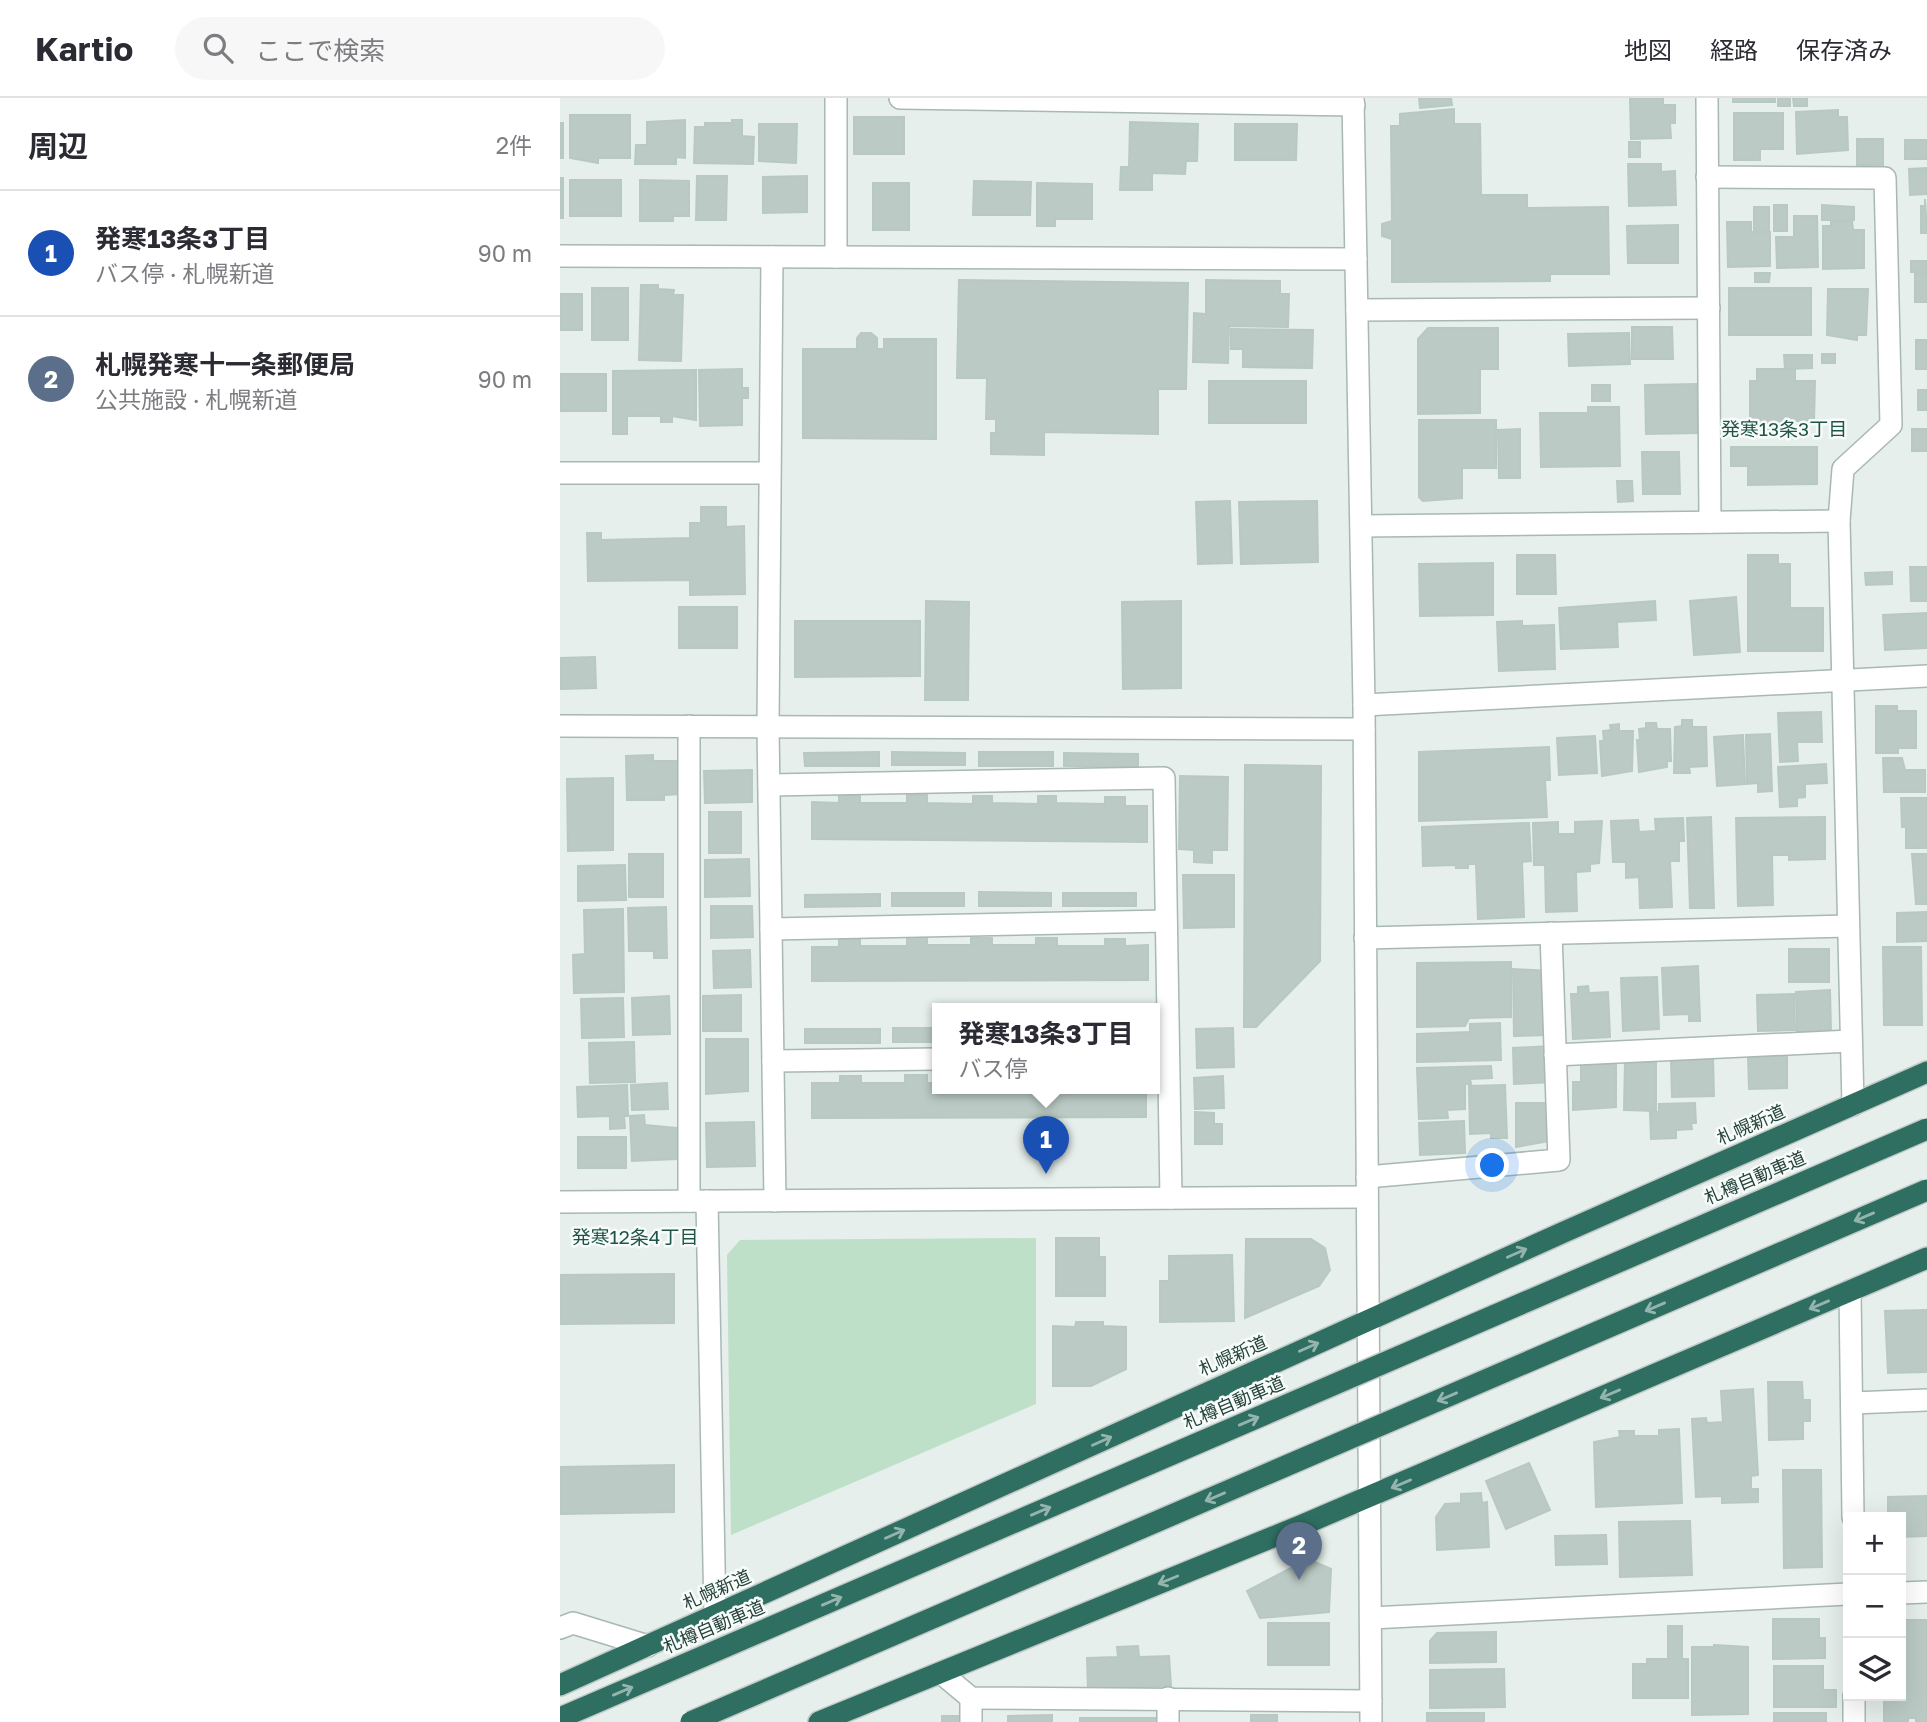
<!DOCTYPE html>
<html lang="ja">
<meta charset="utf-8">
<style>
:root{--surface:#fff;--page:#f7f7f7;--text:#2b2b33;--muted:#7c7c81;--line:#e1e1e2;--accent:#7c3aed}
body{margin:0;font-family:"Golos Text","Noto Sans JP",sans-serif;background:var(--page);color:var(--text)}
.controls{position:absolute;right:21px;bottom:21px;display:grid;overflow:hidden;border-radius:0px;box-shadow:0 7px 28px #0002}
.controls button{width:63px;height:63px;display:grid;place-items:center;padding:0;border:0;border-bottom:2px solid var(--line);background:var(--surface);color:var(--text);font:35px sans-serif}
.you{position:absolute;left:933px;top:1068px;width:24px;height:24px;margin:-18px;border:5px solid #fff;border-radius:50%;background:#1a73e8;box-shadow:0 0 0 10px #1a73e833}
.badge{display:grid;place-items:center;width:46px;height:46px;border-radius:50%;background:var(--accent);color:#fff;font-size:23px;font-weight:700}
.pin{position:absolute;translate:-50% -58px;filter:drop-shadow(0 2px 4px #0008)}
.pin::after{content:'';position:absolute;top:37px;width:24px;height:21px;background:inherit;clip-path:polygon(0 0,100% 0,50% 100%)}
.popup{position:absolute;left:372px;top:905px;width:228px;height:91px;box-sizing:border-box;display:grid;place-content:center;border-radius:0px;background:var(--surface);filter:drop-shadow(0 2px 5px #0005);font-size:23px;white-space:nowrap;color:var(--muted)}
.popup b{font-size:26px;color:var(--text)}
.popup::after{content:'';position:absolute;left:50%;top:100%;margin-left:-14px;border:14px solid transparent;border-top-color:var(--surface)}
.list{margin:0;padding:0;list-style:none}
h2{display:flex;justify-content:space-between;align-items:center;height:91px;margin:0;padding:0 28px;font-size:30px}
h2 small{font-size:23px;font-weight:400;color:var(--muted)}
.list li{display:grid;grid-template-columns:46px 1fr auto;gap:21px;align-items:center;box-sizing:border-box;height:126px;padding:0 28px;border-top:2px solid var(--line)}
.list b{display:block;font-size:26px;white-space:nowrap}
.list p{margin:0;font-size:23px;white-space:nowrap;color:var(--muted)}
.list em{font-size:23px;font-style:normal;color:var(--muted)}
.icon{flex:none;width:38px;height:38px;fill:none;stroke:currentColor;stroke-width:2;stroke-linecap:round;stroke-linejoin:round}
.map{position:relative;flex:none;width:1367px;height:1624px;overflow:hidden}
header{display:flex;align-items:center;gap:42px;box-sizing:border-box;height:98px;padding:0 35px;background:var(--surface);border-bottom:2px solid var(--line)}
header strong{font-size:33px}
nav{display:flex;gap:38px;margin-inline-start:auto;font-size:24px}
.search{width:490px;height:63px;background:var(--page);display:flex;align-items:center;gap:18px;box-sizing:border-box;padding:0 24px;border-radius:38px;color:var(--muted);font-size:26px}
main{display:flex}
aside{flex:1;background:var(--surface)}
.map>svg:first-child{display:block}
.green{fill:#bfe0c8}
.building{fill:#bbcac4;stroke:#b8c9c2;stroke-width:2}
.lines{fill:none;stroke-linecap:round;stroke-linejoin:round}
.minor-casing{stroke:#a8b8b2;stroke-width:24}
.highway-casing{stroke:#c2cac8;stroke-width:24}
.minor{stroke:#fff;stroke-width:21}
.highway{stroke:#2f6f62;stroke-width:21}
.highway-bridge-casing{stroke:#c2cac8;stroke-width:24;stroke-linecap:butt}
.highway-bridge{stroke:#2f6f62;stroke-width:21}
.oneway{stroke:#93b5ae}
.labels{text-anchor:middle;stroke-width:5;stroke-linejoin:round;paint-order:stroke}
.street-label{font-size:18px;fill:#24423a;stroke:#f7fbf9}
.neighbourhood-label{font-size:19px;fill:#1f5548;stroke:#f7fbf9}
</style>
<header>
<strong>Kartio</strong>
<div class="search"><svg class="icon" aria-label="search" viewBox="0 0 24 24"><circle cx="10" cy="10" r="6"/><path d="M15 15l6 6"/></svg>ここで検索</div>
<nav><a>地図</a><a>経路</a><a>保存済み</a></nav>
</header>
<main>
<aside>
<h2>周辺<small>2件</small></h2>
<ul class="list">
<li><span class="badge" style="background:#1a4fb4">1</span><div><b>発寒13条3丁目</b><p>バス停 · 札幌新道</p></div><em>90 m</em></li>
<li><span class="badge" style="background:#5c6f8a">2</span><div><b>札幌発寒十一条郵便局</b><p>公共施設 · 札幌新道</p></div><em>90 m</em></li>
</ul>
</aside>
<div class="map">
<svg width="1367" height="1624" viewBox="0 0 1367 1624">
<rect width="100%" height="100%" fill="#e6efeb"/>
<path class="green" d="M476,1140v166l-305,131 -4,-280 13,-15z"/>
<g class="building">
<path d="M859,0h32l1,7 -32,3z"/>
<path d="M1070,0h33v7h12v18h-5l1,15 -40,1z"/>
<rect x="1173" y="0" width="42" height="4"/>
<rect x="1218" y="0" width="12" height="8"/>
<path d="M1233,0h14v8h-13z"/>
<path d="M894,11v15h26l1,71h46v13l81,-1 1,67h-59v7l-158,1v-43l-10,-3v-12l10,-3 -1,-95h9v-12z"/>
<path d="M1278,12v7h9l1,33 -51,4 -1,-42z"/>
<path d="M1174,15h49v36h-23v11h-26z"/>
<path d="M10,17h60v43h-32v5l-28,-5z"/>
<rect x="294" y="19" width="50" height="37"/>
<path d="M125,22v38l-9,-1v7h-41l1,-19h11v-23z"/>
<path d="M172,22h10v16l12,1 -1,27 -59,-1 1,-36h10v-4h27z"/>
<path d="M570,24l68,2 -1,37h-11l-1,13 -33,-1v17h-32l1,-23h8z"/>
<rect x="0" y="25" width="3" height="35"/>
<path d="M199,26h38l-1,39 -37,-2z"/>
<path d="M675,26h62l-1,36h-61z"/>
<path d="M1297,41h26v27l-26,-1z"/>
<rect x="1345" y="42" width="22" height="19"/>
<rect x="1069" y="44" width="11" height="15"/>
<path d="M1068,66h33v8l14,-1 1,34 -47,1z"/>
<path d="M1367,70v26l-17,1 -1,-26z"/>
<path d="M137,78h30l-1,44h-30z"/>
<path d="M247,78v36l-44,1v-36z"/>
<rect x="0" y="80" width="3" height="40"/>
<rect x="10" y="82" width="51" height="36"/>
<path d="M80,82l49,1v35h-16v5h-33z"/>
<path d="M414,83l57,1 -1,33h-57z"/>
<rect x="313" y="85" width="36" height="47"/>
<path d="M477,85l55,1v35h-37v7h-18z"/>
<path d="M1365,101l2,34h-6v-27h4z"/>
<rect x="1214" y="107" width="13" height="26"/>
<path d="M1262,107l32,2v13h-32z"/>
<rect x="1194" y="109" width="15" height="25"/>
<path d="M1234,118h23l1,51 -41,1 -1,-31h18z"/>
<path d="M1292,123l1,9h11v38l-41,1v-43h8v-4z"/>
<path d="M1167,124h24v10h19v34l-42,1z"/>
<path d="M1118,127v38h-50l-1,-37z"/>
<rect x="1351" y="163" width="16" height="11"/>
<path d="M1195,175h15l-1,9h-14z"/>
<rect x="1355" y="176" width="12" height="28"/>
<path d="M399,182l229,3 -2,106h-28v45l-114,-2v23l-53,-1v-21h5v-14h-10l1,-41h-30z"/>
<path d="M646,182l74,1v13h9l-1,33 -59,-1 -1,37 -35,-1 1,-49 12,1z"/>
<path d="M81,187h17v4l16,1 -1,5h10l-2,66 -42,-1z"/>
<rect x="32" y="190" width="36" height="52"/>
<rect x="1169" y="190" width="82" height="47"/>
<path d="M1268,191h40l-2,46h-9v5l-30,-5z"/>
<rect x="0" y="196" width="22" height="36"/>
<path d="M1072,229h40l1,32h-41z"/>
<path d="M868,230h70v41h-18v44l-62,1v-75z"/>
<path d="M671,231l82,1 -1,38 -69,-1v-18h-12z"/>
<path d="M301,235h10l6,5v11h7v-10h52v100l-133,-1v-89h54v-11z"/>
<path d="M1069,235l1,31 -61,2 -1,-32z"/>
<rect x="1356" y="242" width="11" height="29"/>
<rect x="1262" y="256" width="13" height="9"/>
<path d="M1224,257h28v13l-27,1z"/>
<path d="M182,271v19h6v10h-6v27l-42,1 -1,-56z"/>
<path d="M1197,271h38v12h20l-1,40h-35v9h-29v-49h7z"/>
<path d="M136,272v50l-24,-4v6h-11v-6h-34v18h-14v-63z"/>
<rect x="0" y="276" width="46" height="37"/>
<rect x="649" y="283" width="97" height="42"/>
<path d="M1136,286l2,49 -52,1 -1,-49z"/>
<rect x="1032" y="287" width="18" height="16"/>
<rect x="1358" y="292" width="9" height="20"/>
<path d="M1028,309h31l1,59 -79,1 -1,-54h48z"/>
<path d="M859,322h77v48h-34v30l-39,3 -4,-4z"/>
<path d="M960,331v49h-21l-1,-48z"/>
<rect x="1352" y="331" width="15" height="22"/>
<path d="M1171,349h86v37l-69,1v-19h-17z"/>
<path d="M1082,354h37l1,42h-37z"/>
<path d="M1057,383h15l1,20 -15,1z"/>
<path d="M670,403l2,62 -34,1 -2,-62z"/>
<path d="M757,403l1,61 -77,2 -2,-62z"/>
<path d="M141,409h25v20l18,-1 1,68 -55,1v-15l-102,1 -1,-48h14v7l89,-2v-15h11z"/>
<path d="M957,457h38l1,39h-39z"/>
<path d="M1188,457h30v9h12v44h33v43h-75z"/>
<path d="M933,465v52l-73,1 -1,-52z"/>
<path d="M1350,469h17v34h-16z"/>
<path d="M1332,474v12l-26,1 -1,-12z"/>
<path d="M1176,499l4,55 -46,3 -4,-54z"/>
<path d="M366,503l43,1 -1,98h-43z"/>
<path d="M621,503v87l-58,1 -1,-87z"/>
<path d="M1095,503l1,19 -39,2 1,25 -57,2 -2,-41z"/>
<rect x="119" y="509" width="58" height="41"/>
<path d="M1367,515v35l-42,2 -2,-35z"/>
<path d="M235,523h125v55l-125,1z"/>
<path d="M962,523v5l32,-1 1,44 -56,2 -2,-49z"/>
<path d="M35,559l1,31 -36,1v-31z"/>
<path d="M1316,608h21v5h19v37h-18v5h-22z"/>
<path d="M1261,614l1,30h-25l1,19 -18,1 -2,-49z"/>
<path d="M1122,622h10v7h14l1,39 -18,1 1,6h-16l1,-46 7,-1z"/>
<path d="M1086,625h10l1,6h13l1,32h-4v6l-28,5 -2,-32h3l-1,-11 7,-1z"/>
<path d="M1059,626v7h14l-1,40 -30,5 -2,-35h4l-1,-10 8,-1 -1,-5z"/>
<path d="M1210,636l2,57 -14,1v-9l-11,1 -1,-49z"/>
<path d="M1183,637l2,49 -28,2 -3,-49z"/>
<path d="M1035,638l2,37 -38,2 -2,-37z"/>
<path d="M989,649l1,33h-5l2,37 -128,4v-69z"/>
<path d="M319,654v14h-74l-1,-13z"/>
<path d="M332,654l73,1v12h-73z"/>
<rect x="419" y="654" width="74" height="14"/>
<path d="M504,655l74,1v13l-74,-1z"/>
<path d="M93,657v6h30v33l-19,1v5h-37l-1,-44z"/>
<path d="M1323,660h19l3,12h20v22h-41z"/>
<path d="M1266,666l1,19 -22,1v13l-8,1v8l-17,1 -2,-40z"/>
<path d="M685,667l76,1 -1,195 -64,66h-12z"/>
<path d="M192,672v32l-47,1 -1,-32z"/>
<path d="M620,678l48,1 -1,73h-15v13l-18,-1v-12l-15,-1z"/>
<path d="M53,680v72l-45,1 -1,-72z"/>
<path d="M279,697h21v8h47v-8h20v8l46,1v-8h19v7l46,1v-8h18v7l49,1v-7h20v9h22v36l-335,-3v-37l27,1z"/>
<path d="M1341,700h26v50h-21v-21h-4z"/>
<rect x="149" y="714" width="32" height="41"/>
<path d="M1151,719l3,91h-24l-3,-90z"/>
<path d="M1265,719v42l-36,1v-5h-17l1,50 -35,1 -2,-88z"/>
<path d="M1123,720l1,23h-5v20h-9l2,46 -32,1 -1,-31 -13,1v-16h-13l-2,-41 27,-1 1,12 17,-1 -1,-12z"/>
<path d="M1042,723l-3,42 -9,1v7l-14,1 1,39 -31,1 -1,-47h-11l-1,-42 25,-1v12h17v-12z"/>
<path d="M969,725l2,38 -9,1 2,55 -46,2 -2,-55h-8v4h-12v-3l-33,1 -1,-39z"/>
<rect x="69" y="756" width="34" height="43"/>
<path d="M1352,756h15v50h-11z"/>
<path d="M189,761l1,37 -45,1v-37z"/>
<path d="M65,767l1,35 -48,1v-35z"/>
<path d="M623,777h51v52l-50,1z"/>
<path d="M419,794l72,1v13h-72z"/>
<rect x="332" y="795" width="72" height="13"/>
<rect x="503" y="795" width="73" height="13"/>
<path d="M320,796v12l-75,1v-12z"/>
<path d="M151,808h41l1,31 -42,1z"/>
<path d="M106,809l1,51h-13v-7h-25l-1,-43z"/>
<path d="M63,811l1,83 -50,1 -1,-38 12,-1 -1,-44z"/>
<path d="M1367,814v29l-30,1v-29z"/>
<path d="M347,839h20v8h44v-7h21v7h44v-7h21v8h48v-7h20v7l23,-1v35l-336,1v-34h27v-8l21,-1v8h47z"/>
<path d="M1323,849h38l1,78h-38z"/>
<rect x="1229" y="851" width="40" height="33"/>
<path d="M190,852l1,37 -37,1 -1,-37z"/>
<path d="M951,864v55l-42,1 -4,8 -48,1v-64z"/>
<path d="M1138,868l2,55h-11v-7l-25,1 -2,-47z"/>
<path d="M953,871l36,2 1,64 -36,1z"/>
<path d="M1097,879l2,52 -36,2 -2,-53z"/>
<path d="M1028,888l1,7 19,-1 2,45 -37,2 -2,-45h7v-7z"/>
<path d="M1270,892l1,42 -34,2 -1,-42z"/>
<path d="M1234,896l1,36 -37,1 -1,-36z"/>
<path d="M181,897v36h-38v-35z"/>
<path d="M109,898l1,38 -37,1 -1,-37z"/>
<path d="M63,900l1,39 -42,1 -1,-39z"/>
<path d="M940,925l1,37 -84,2v-28l53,-2v-8z"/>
<rect x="333" y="930" width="45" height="14"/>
<path d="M673,930l1,39 -37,1 -1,-39z"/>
<rect x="245" y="931" width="75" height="14"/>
<path d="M146,941h42v52l-42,3z"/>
<path d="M74,944l1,40 -45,1 -1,-40z"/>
<path d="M991,948l2,36 -39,2 -1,-36z"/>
<path d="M1227,957v33l-38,1 -1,-33z"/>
<path d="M1111,961h42l1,37 -42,1z"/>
<path d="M1065,963h31v50l-32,-1z"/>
<path d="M1021,965h35v44l-43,3v-28h8z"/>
<path d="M931,968l1,12 -22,1 1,5h-6v25l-18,1 1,8 -29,1 -2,-51z"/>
<path d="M345,977h22v8h11v5h208v29l-334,1v-35h28v-7h21v7h44z"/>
<path d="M663,978l1,32 -29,1 -1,-31z"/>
<path d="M107,985l1,26 -36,1 -1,-25z"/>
<path d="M67,987l1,31h-4l1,12 -15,1v-13l-32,1 -1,-30z"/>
<path d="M945,987l2,53h-16v-5l-21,1 -1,-48z"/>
<path d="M956,1005h34v38l-34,6z"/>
<path d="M1135,1005l1,20h-5l1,6 -16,1v8l-25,1 -1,-27h9v-8z"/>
<path d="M635,1014l19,1v11h8v20h-27z"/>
<path d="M84,1017l1,10 31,3 1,31 -45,2 -2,-45z"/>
<path d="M904,1023l1,32 -45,2 -1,-32z"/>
<path d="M194,1024l1,44 -48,1 -1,-44z"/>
<rect x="18" y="1039" width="48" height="31"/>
<path d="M496,1140h43v19h6v39h-49z"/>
<path d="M686,1141h65l14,9 5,22 -11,16 -74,32z"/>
<path d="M672,1157l2,66 -74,1v-41h9v-25z"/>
<path d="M114,1176v49l-114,1v-49z"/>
<path d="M1367,1212v62l-39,1 -3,-62z"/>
<path d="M516,1224h27v4l23,1v42l-35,17h-38v-60l22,1z"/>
<path d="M1208,1284h34l1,18h7v21h-7v18l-34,1z"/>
<path d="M1193,1291l5,86 -7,1v13h7v13l-36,1v-7l-26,1 -4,-78 14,-1 1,5 16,-1 -2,-31z"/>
<path d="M1119,1331l3,74 -86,4 -2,-65 26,-5 -1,-6h15v5h25v-6z"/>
<path d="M969,1365l21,47 -44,19 -20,-48z"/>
<path d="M114,1367v47l-114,2v-47z"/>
<path d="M1223,1372h38l1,97 -38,1z"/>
<path d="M921,1395l1,10 5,-1 2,45 -52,3 -1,-33 9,-13 16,-1v-9z"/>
<path d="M1367,1398v40l-26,1v-20h-13v-20z"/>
<path d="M1130,1423l2,54 -72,2 -1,-55z"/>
<path d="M1046,1437l1,29 -51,1 -1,-29z"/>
<path d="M748,1461l23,10 -2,43 -69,6 -13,-27z"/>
<path d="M1213,1521h46v19h6v20l-52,1z"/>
<path d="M1341,1522h26v102h-11v-4h-8v4h-24v-24l17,-2z"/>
<rect x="708" y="1525" width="61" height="42"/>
<path d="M1108,1528h14v33h6v39h-55v-34h14v-5h21z"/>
<path d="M936,1534v30l-66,1v-22l7,-8z"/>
<path d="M1154,1547l34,2v67l-56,1v-68h22z"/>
<path d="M578,1548l1,11 30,-1 2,30 -83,3 -1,-31 31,-1 -1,-10z"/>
<path d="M1214,1568h49v24h13v17h-62z"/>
<path d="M944,1571l1,38 -75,1v-38z"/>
<rect x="867" y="1615" width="57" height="9"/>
<rect x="1214" y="1615" width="52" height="9"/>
<path d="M492,1617v7h-44v-6z"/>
<rect x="691" y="1617" width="26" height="7"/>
<rect x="382" y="1618" width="18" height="6"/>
<rect x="520" y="1620" width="81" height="4"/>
</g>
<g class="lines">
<defs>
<g id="minor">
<path d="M340,0l454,7"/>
<path d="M793,0l11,607 7,1017"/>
<path d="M1147,0l3,424"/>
<path d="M1147,79l178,1 6,247 -48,44 -4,52 14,584"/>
<path d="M0,158l796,3"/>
<path d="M212,159l-4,470 7,474"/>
<path d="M276,159v-159"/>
<path d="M797,212l352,-2"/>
<path d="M0,375h210"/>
<path d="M801,428l478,-5"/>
<path d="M804,607l563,-29"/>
<path d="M0,628l804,3"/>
<path d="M129,628v475"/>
<path d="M209,687l395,-7 7,420"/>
<path d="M211,831l395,-8"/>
<path d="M805,840l483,-12"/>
<path d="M995,957l296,-14"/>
<path d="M213,963l165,-2"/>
<path d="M807,1079l192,-17 -8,-227"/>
<path d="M147,1103l8,415"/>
<path d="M0,1104l807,-5"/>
<path d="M1290,1193l3,226"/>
<path d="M1293,1305l74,-3"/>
<path d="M1341,1495l26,-1"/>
<path d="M811,1520l477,-24"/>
<path d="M0,1530l13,-5 75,23"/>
<path d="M381,1575l30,25 400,3"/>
<path d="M1294,1598v26"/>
<path d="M411,1624v-24"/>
<path d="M608,1624v-24"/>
</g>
<g id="highway">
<path d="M0,1587l1004,-453 363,-160"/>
<path d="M259,1624l481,-196 627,-268"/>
</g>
</defs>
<use href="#minor" class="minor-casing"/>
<use href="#highway" class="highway-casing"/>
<use href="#minor" class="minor"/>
<use href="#highway" class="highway"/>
<defs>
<g id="highway-bridge">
<path d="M0,1620l1367,-589"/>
<path d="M131,1624l1236,-532"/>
</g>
</defs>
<use href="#highway-bridge" class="highway-bridge-casing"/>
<use href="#highway-bridge" class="highway-bridge"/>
</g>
<defs><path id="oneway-shaft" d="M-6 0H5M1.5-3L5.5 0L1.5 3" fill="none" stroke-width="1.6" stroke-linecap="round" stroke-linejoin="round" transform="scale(1.75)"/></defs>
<g class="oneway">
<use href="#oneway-shaft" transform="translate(1304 1119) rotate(157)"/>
<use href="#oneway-shaft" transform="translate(957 1155) rotate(-24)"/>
<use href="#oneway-shaft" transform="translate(1259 1207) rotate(157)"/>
<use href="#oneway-shaft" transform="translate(1095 1209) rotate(157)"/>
<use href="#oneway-shaft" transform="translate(749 1249) rotate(-24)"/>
<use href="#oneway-shaft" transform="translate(1050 1296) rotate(157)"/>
<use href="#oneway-shaft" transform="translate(887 1299) rotate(157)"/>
<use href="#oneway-shaft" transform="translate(689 1323) rotate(-23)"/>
<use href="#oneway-shaft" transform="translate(542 1343) rotate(-24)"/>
<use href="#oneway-shaft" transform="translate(841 1386) rotate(157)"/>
<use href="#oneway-shaft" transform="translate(655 1399) rotate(157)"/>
<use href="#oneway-shaft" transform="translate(481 1413) rotate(-23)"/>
<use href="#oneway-shaft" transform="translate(335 1436) rotate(-24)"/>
<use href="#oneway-shaft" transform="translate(608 1482) rotate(158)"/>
<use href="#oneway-shaft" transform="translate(272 1503) rotate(-23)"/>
<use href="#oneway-shaft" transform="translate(63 1593) rotate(-23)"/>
</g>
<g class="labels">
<g class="street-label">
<text transform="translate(1191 1027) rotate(-24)" y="6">札幌新道</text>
<text transform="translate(1195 1080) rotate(-23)" y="6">札樽自動車道</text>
<text transform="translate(673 1258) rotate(-24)" y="6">札幌新道</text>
<text transform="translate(674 1305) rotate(-23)" y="6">札樽自動車道</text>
<text transform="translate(157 1492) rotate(-24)" y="6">札幌新道</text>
<text transform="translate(154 1529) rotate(-23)" y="6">札樽自動車道</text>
</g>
<g class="neighbourhood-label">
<text x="1224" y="338">発寒13条3丁目</text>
<text x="75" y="1146">発寒12条4丁目</text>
</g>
</g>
</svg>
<div class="controls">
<button>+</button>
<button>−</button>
<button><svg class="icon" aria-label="layers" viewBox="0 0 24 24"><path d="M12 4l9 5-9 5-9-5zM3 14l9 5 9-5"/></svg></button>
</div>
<div class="you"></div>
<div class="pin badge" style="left:486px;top:1076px;background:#1a4fb4">1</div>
<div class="popup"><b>発寒13条3丁目</b>バス停</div>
<div class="pin badge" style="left:739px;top:1482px;background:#5c6f8a">2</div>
</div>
</main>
